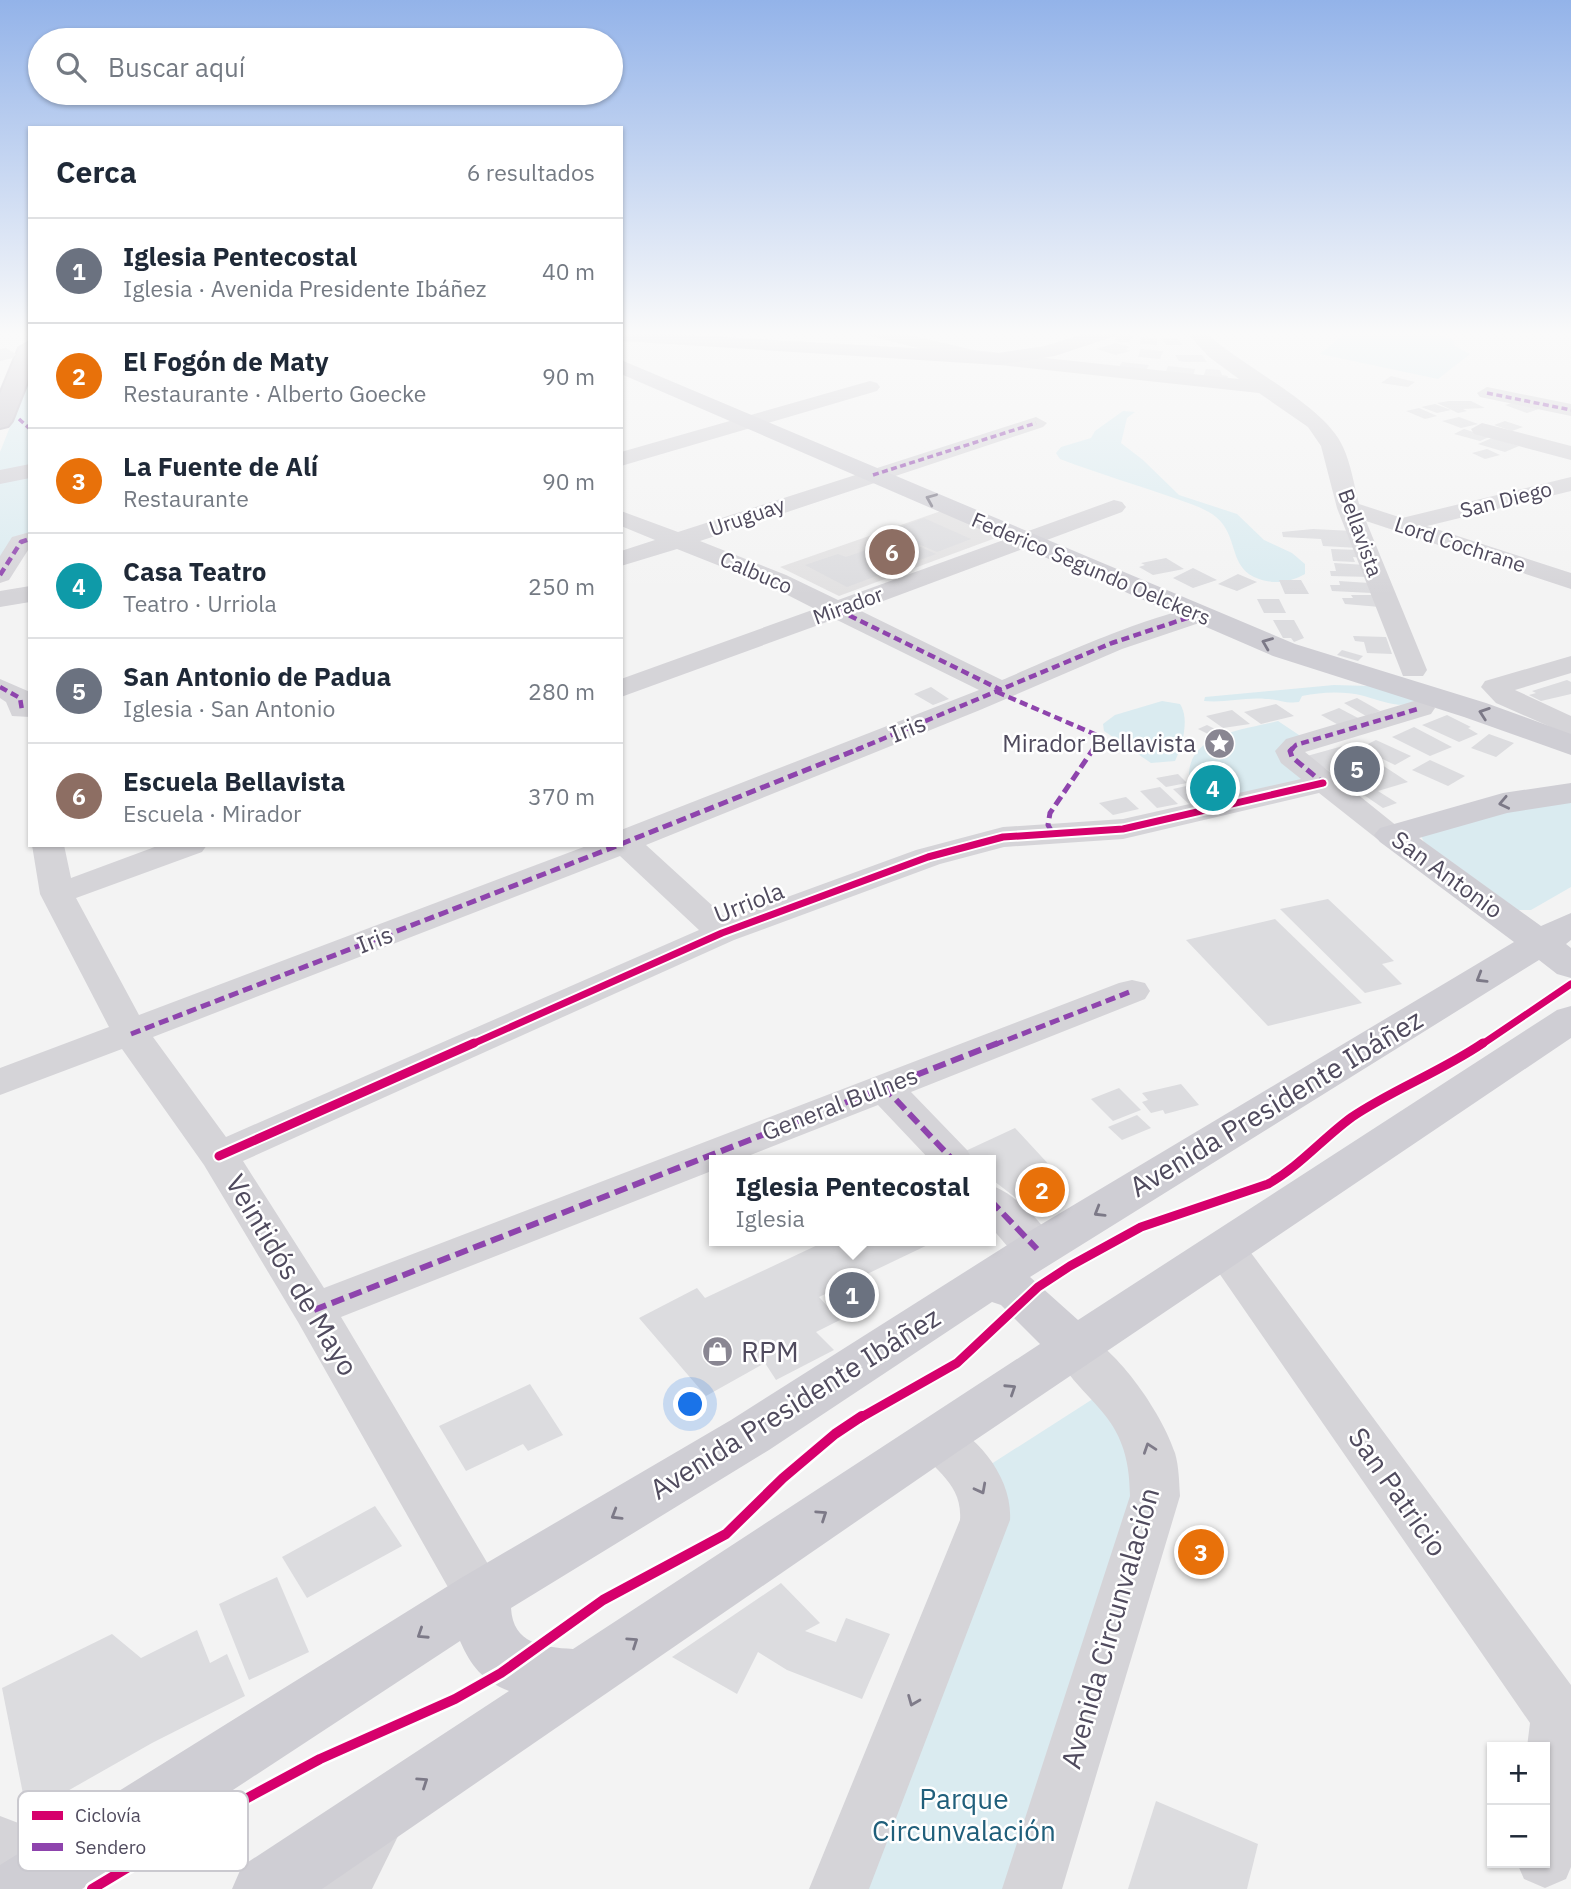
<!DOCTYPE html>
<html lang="es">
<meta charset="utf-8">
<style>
:root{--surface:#fff;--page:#f6f6f7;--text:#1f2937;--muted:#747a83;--line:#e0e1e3;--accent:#898692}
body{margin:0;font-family:"IBM Plex Sans",sans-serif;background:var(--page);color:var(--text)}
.controls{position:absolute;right:21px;bottom:21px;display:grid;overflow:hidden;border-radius:0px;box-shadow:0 2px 5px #0004}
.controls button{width:63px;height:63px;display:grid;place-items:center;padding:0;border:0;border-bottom:2px solid var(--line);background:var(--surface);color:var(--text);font:35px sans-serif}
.you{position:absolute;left:691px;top:1405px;width:24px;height:24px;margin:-18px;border:5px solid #fff;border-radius:50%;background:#1a73e8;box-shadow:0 0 0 10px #1a73e833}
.badge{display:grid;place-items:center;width:46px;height:46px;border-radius:50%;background:var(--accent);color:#fff;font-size:23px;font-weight:700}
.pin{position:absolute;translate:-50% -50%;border:4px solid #fff;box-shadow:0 2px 7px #0006}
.popup{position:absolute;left:709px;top:1155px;width:287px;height:91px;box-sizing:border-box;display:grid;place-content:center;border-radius:0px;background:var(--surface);filter:drop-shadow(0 2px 5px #0005);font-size:23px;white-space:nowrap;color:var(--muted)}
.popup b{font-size:26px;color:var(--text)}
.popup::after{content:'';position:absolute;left:50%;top:100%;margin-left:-14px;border:14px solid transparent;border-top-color:var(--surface)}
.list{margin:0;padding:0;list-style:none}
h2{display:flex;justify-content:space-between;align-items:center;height:91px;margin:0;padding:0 28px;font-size:30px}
h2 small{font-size:23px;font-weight:400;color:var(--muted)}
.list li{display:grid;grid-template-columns:46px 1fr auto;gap:21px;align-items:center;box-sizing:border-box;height:105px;padding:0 28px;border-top:2px solid var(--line)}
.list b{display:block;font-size:26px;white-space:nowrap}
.list p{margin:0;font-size:23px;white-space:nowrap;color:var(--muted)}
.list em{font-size:23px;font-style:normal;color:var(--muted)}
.icon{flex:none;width:38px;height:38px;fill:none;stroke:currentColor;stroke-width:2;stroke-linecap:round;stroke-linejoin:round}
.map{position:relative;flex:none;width:1571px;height:1889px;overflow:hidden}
.search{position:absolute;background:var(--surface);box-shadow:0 2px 5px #0004;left:28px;top:28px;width:595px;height:77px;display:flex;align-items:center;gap:18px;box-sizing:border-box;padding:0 24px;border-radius:38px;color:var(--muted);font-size:26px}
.panel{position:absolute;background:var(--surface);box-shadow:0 2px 5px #0004;left:28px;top:126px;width:595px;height:721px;border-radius:0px}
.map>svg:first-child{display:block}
.education{fill:#e2e1e2}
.green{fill:#daebf0}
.building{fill:#dcdcdf}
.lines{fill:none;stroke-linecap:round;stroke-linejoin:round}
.highway-casing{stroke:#bbb8c2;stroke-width:4}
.minor{fill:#d5d4d8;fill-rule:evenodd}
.major{fill:#cfced4;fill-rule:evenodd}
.highway{fill:#c6c3cb;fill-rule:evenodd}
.quiet-far3{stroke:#8e44ad;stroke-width:3.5;stroke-dasharray:6 3.5;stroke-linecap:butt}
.quiet-far2{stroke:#8e44ad;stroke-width:4.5;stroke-dasharray:8 4.5;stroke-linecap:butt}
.quiet-far1{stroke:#8e44ad;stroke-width:5;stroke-dasharray:10 5;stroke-linecap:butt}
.quiet{stroke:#8e44ad;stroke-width:6;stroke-dasharray:13 6;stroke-linecap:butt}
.cycleway-far2-casing{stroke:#fff;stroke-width:11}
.cycleway-far1-casing{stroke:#fff;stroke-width:13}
.cycleway-casing{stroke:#fff;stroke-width:15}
.cycleway-far2{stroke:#d6006c;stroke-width:7}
.cycleway-far1{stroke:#d6006c;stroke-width:9}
.cycleway{stroke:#d6006c;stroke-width:10}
.oneway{stroke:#7c7987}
.oneway2{stroke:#7f7b89}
.labels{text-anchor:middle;stroke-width:5;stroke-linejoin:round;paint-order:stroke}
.far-street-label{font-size:21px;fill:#504b5e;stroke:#fff}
.street-label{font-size:24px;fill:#504b5e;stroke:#fff}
.poi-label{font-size:24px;fill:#504b5e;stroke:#fff;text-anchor:end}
.near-street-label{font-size:28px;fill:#504b5e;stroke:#fff}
.near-poi-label{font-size:28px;fill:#504b5e;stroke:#fff;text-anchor:start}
.near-park-label{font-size:28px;fill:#205f7b;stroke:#fff}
.key{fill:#fff;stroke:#cac9cf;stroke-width:2}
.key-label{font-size:19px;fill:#504b5e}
</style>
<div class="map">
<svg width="1571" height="1889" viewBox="0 0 1571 1889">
<rect width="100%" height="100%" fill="#f3f3f3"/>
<path class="education" d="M941,511l60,25 -162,60 -59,-29z"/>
<g class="green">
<path d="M1343,331h88l22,9 2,6 15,8 -32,25 -118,-25 24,-20z"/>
<path d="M30,377v89l-30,6v-20z"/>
<path d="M1123,411l12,1 -8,6 -6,25 22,17 36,35 58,19 27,26 28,13 13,11v10c-16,9 -34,11 -51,3 -25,-12 -16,-42 -38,-60 -11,-9 -26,-13 -39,-18 -39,-14 -78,-25 -117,-40l-4,-6 5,-6 30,-9 4,-7z"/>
<path d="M30,476v57l-30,31v-82z"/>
<path d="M1334,685l35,1 44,12 5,5c-21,5 -33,-1 -54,-7 -21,-5 -41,-4 -62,0l-3,6c-13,2 -21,-3 -33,-3 -21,-2 -41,4 -62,2l1,-4z"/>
<path d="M1162,701l18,3c10,15 2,42 -5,57l-24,2 -47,-32 -1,-7 12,-9z"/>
<path d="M1278,721l24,16 5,41 -69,19 -26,-23 -23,4c-2,-45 55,-48 89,-57z"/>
<path d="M1571,801v86l-40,23h-13l-94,-68 -4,-8 94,-26z"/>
<path d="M1099,1395l25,37 11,61 -122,396h-152l124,-421z"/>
</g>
<g class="building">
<path d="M1118,334l16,1 -5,8 -15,-2z"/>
<path d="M1141,337l16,1v7l-17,-1z"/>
<path d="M1160,338h16l7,7h-17z"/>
<path d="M1116,343l14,4 -4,2 4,2 -14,4 -20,-6z"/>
<path d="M1141,349l22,2 -3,8 -22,-2z"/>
<path d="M1175,355h27l5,7h-21l-7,-1z"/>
<path d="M1122,362l27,3 -3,5 -27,-3z"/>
<path d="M1168,366l27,3 -2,7 -28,-2z"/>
<path d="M1206,369l14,1 2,5 6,1 -1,3 -24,-2z"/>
<path d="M1391,376l24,6 -7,5 -27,-4z"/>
<path d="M1449,401h22l14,7 -22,1 4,2 -9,2 -21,-10z"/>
<path d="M1518,401l24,7 -15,5 -22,-8z"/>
<path d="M1435,404l16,6 -14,3 -16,-6z"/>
<path d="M1419,408l18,8 -12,3 -19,-8z"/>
<path d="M1459,417l19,7 -17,4 -19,-7z"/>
<path d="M1505,421l18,6 -11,4 -18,-6z"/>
<path d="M1464,429l25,8 -9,4 -26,-7z"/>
<path d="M1492,438l27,8 -14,6 -27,-8z"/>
<path d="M1487,449l13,6 -15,4 -13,-6z"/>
<path d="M924,518l47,21 -34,13 -48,-21z"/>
<path d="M1313,529l40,2 5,17 -35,-2 -2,-7 -38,-2 -1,-5z"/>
<path d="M901,538l35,16 -89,33 -42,-22 33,-11 8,3z"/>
<path d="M1331,549l28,1 3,8 -9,-1 2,5 -22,-1z"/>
<path d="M1166,558l18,11 -31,6 -14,-8 6,-2 -4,-2z"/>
<path d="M1334,563l32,2 4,12 -39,-1 -1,-5h6z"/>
<path d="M1193,568l24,12 -24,8 -20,-10z"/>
<path d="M1238,574l19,8 -20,9 -19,-7z"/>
<path d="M1279,580h22l8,14h-24z"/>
<path d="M1339,581l30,2 3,10 -40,-2 -2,-6h10z"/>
<path d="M1351,595h23l6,12 -35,-3 -3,-6h11z"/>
<path d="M1257,599h22l7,14h-22z"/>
<path d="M1273,620h21l10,18 -10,4 -3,-4h-8z"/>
<path d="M1353,636l33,1 6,17 -25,-1 -3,-11 -9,-1z"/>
<path d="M1342,650l21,6 -5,5 -21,-6z"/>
<path d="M1567,680l4,2v12l-30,7 -12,-6 7,-2 -4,-2z"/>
<path d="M931,687l18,12 -16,6 -19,-11z"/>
<path d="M1357,698l23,13 -14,5 -22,-13z"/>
<path d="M1276,704l18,12 -33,8 -17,-12z"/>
<path d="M1339,708l21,11 -18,8 -21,-12z"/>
<path d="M1232,710l18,14 -27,4 -17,-12z"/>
<path d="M1447,715l24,12 -3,1 10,6 -19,8 -37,-17z"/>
<path d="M1207,725l16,8 -9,4 -16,-8z"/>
<path d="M1414,727l38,20 -22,9 -38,-19z"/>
<path d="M1489,734l25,9 -18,14 -25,-9z"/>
<path d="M1376,740l35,16 -16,9 -35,-17z"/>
<path d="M1350,744l58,38 -30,9 19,12 -14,5 -76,-52z"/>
<path d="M1430,760l35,16 -17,10 -36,-16z"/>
<path d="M1178,774l9,9 -21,4 -10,-9z"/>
<path d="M1212,774l25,23 -22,5 -25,-23z"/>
<path d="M1191,785l19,17 -19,4 -18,-17z"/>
<path d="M1160,787l18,17 -21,4 -17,-17z"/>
<path d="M1126,797l13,12 -26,6 -14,-12z"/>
<path d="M1328,899l66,62 -12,3 20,20 -37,9 -85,-84z"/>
<path d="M1275,919l87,84 -94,23 -82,-86z"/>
<path d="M1181,1084l18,21 -34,9 -2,-4 -12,3 -9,-11 6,-2 -6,-7z"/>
<path d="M1119,1088l22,22 -28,11 -22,-22z"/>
<path d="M1137,1115l14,13 -29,12 -14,-13z"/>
<path d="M1015,1128l50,54 -41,22 -34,-26v-18h-23l-8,-6z"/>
<path d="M826,1241h110l-117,56 21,23 -24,12 18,18 -58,30 -11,-17 -59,33 -67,-78 58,-30 8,10z"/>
<path d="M530,1384l33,51 -35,16 -5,-7 -57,27 -27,-45z"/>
<path d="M375,1506l27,40 -95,52 -25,-41z"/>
<path d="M277,1577l32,75 -60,28 -30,-76z"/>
<path d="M781,1583l39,40 -15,8 31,11 10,-24 44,16 -28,65 -75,-29 -29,-18 -21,42 -65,-37z"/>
<path d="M197,1630l13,33 17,-9 18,42 -93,47 -125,71 -25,-126 110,-54 29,24z"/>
<path d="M1156,1801l102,43 -11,45h-119z"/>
</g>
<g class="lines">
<defs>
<path id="highway" d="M30,342v33l-18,46 -4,5 -8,2v-34l19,-46z"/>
</defs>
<use href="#highway" class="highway-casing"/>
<g class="minor">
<path d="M864,331h30l79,19 266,29 -30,-22 -24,-26h19c36,35 121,74 139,116 8,17 11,38 16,57l43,14 169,-41v14l-144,35 144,47v16l-205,-68 61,149 -4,6h-20l-66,-168 -16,-62 -13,-19 -49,-34 -286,-31 -107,-27z"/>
<path d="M6,348l10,6 -3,4 -13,3v-12z"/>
<path d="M870,381l7,2 3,4 -3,4 -256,75v-14z"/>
<path d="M1487,387l84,17v12l-91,-19 -3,-4z"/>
<path d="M1036,417l11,6 -4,4 -343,114 86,34 52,25 276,-100 8,2 4,5 -4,5 -263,98 143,70c36,-15 173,-78 203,-71l4,6 -4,6 -83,28 -142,61 -334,135 81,74 189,-69 87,-23 120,-8 178,-40 -20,-16 -6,-12 11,-12 135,-40 10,3 4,6 -4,6 -126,38 103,83 -5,7 -11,3 -11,-3 -62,-49 -196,46 -119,8 -64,17 -206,76 -491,221 81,127 795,-305 13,-3 13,3 5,8 -5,8 -234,93 56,58 6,10h-43l-52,-55 -140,55h-24v10l-373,147 166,279 -7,16 -19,7 -19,-7 -164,-290 -94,-157 -82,-116 -122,46v-27l109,-41 -69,-133 -8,-49h32l7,33 89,-33h47l-5,7 -126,46 63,117 450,-170h32v-15l358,-140 -144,-71 -214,78v-18l194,-70 -47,-24 -91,-36 -56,17v-15l34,-11 -34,-14v-15l57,21zM620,856l79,74 -473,207 -73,-100z"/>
<path d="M1482,423l89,23v14l-97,-26 -3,-5z"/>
<path d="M30,532v15l-21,33 -9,3v-27l12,-19z"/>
<path d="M30,586v16l-30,5v-16z"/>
<path d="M1571,656v17l-56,17 56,26v20l-75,-33 -15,-16 4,-6z"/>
<path d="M0,679l30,13v25l-18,-1 -6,-14 -6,-4z"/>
<path d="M990,1185c26,8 55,41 69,64l-7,11c-32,10 -42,-12 -62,-34z"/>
<path d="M1225,1233l15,5 331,447v182l-5,12 -21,9 -21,-9 -7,-16h28v-116h-18l3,-24 -320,-463 -7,-11 7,-11z"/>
<path d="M1074,1329c40,13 88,84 101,124 4,14 4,28 5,43l-118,393h-60l128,-393c0,-85 -46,-88 -79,-149l7,-12z"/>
<path d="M937,1419c39,12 76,59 73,101l-141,369h-60l151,-369c3,-40 -31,-50 -47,-82l7,-14z"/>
<path d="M373,1799l21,9 8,20 -30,61h-63l43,-81z"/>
<path d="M0,1816l21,8 9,21 6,44h-36z"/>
</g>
<g class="major">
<path d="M621,331l377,22 47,-7 47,-15h29l-3,4 -63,21 -57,9 -377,-24z"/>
<path d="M621,360l674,284 191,59 85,31v21l-107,-38 -191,-61 -652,-282z"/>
<path d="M30,464v14l-30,6v-14z"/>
<path d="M1571,783v20l-64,10 -88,25 122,88 30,-13v27l-5,4 5,4v30l-14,-4 -18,-14 -509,317 48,43 479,-310 14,-4v32l-615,415 -634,436h-90l10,-23 267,-175c-26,-10 -38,-25 -49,-50l-378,248h-82v-24l461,-287 270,-158 289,-183 494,-295 -134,-100 -6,-7 6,-7 123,-35zM992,1302l9,3 39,39 -467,305c-31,-2 -60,-5 -62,-41l258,-158z"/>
</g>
<use href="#highway" class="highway"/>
<g class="quiet-far3">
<path d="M1487,393l84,17"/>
<path d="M19,419l11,10"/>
<path d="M873,475l163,-52"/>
</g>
<g class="quiet-far2">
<path d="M0,575l21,-33 9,-3"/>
<path d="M838,610l163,80"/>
<path d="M0,687l20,11 2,12"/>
<path d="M997,692l102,44 -6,14"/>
<path d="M856,750l256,-107 84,-28"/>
<path d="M1291,750l5,-5 125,-37"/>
</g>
<g class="quiet-far1">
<path d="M1293,748l-3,3 2,6 31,26"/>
<path d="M1052,832l-4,-7 2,-12 44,-65"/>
<path d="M621,844l240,-96"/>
<path d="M131,1034l488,-189"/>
<path d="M994,1045l138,-54"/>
</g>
<g class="quiet">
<path d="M883,1086l70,74"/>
<path d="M990,1200l47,49"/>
<path d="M314,1310l684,-267"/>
</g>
<defs>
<g id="cycleway-far2">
<path d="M470,1045l252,-112 206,-76 75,-20 120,-8 200,-46"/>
<path d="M1481,1045l90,-61"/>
</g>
<g id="cycleway-far1">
<path d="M219,1156l255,-113"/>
<path d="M860,1418l97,-55 81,-76 32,-21 71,-39 127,-43c32,-18 55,-46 84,-67 40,-27 90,-46 131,-74"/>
</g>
<path id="cycleway" d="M92,1889l118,-71 110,-59 135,-60 46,-26 102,-73 123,-66 57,-56 52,-44 27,-18"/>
</defs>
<use href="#cycleway-far2" class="cycleway-far2-casing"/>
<use href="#cycleway-far1" class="cycleway-far1-casing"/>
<use href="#cycleway" class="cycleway-casing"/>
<use href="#cycleway-far2" class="cycleway-far2"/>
<use href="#cycleway-far1" class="cycleway-far1"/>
<use href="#cycleway" class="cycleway"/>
</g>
<defs><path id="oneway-chevron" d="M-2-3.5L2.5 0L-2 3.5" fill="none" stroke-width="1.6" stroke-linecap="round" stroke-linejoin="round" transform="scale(1.75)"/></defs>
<g class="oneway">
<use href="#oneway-chevron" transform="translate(931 499) rotate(-157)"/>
<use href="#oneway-chevron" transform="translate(1267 643) rotate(-158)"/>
<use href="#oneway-chevron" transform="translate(1484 713) rotate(-161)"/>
<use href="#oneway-chevron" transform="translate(1504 803) rotate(168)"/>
<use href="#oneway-chevron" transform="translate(1481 978) rotate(149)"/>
<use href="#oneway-chevron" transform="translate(1099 1212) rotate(149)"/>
<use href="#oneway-chevron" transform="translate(1011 1389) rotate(-33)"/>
<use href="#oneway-chevron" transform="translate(616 1515) rotate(149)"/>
<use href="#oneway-chevron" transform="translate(822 1515) rotate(-34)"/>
<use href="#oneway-chevron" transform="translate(422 1634) rotate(147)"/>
<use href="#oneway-chevron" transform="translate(633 1642) rotate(-34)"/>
<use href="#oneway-chevron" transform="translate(423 1782) rotate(-34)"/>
</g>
<g class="oneway2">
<use href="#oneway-chevron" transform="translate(1149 1448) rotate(-109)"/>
<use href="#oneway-chevron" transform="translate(981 1489) rotate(62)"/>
<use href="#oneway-chevron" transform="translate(913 1701) rotate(112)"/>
</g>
<linearGradient id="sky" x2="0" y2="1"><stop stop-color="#93b3e9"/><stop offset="0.56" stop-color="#fafafa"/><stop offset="1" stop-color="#fafafa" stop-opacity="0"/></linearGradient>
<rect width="1571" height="595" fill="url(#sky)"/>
<defs>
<symbol id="sight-disc" viewBox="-11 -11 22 22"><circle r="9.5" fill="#898692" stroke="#fff"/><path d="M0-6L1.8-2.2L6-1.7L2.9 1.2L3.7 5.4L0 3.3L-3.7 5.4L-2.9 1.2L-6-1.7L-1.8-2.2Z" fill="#fff"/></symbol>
<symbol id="shop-disc" viewBox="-11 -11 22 22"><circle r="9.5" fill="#898692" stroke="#fff"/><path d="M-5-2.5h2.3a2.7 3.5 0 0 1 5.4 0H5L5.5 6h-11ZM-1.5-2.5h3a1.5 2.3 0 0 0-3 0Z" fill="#fff"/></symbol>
</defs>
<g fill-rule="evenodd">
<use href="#sight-disc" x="1202" y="726" width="35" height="35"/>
<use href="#shop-disc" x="700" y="1334" width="35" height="35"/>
</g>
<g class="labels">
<g class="far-street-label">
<text transform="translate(1506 500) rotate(-14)" y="7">San Diego</text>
<text transform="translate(747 517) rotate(-19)" y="7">Uruguay</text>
<text transform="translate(1360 533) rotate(70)" y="7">Bellavista</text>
<text transform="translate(1460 545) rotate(18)" y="7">Lord Cochrane</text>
<text transform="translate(1091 569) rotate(23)" y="7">Federico Segundo Oelckers</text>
<text transform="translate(756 573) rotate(23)" y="7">Calbuco</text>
<text transform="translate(848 606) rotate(-20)" y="7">Mirador</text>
</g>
<g class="street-label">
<text transform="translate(908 729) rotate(-22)" y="8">Iris</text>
<text transform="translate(1447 875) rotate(36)" y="8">San Antonio</text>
<text transform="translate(749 903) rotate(-21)" y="8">Urriola</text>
<text transform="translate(375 940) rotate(-21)" y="8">Iris</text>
<text transform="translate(840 1104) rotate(-21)" y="8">General Bulnes</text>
</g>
<g class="poi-label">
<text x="1196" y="752">Mirador Bellavista</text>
</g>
<g class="near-street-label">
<text transform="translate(1276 1103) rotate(-31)" y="10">Avenida Presidente Ibáñez</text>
<text transform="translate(292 1275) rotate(59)" y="10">Veintidós de Mayo</text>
<text transform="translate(795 1403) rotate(-32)" y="10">Avenida Presidente Ibáñez</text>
<text transform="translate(1398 1492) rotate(55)" y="10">San Patricio</text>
<text transform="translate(1110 1628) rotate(-74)" y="10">Avenida Circunvalación</text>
</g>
<g class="near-poi-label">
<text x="741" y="1362">RPM</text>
</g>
<g class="near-park-label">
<text x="964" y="1809">Parque<tspan x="964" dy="32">Circunvalación</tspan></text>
</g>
</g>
<rect x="18" y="1791" width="230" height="80" rx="10" class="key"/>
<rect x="32" y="1811" width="31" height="9" fill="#d6006c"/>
<rect x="32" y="1843" width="31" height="8" fill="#8e44ad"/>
<g class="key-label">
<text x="75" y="1822">Ciclovía</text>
<text x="75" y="1854">Sendero</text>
</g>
</svg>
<div class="controls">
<button>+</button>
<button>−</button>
</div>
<div class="you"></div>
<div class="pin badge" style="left:852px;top:1295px;background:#6b7280">1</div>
<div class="popup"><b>Iglesia Pentecostal</b>Iglesia</div>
<div class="pin badge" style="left:1042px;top:1190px;background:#e8710a">2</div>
<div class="pin badge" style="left:1201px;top:1552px;background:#e8710a">3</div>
<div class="pin badge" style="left:1213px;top:788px;background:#0f9aa8">4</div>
<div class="pin badge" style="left:1357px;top:769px;background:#6b7280">5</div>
<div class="pin badge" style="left:892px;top:552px;background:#8d6e63">6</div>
<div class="search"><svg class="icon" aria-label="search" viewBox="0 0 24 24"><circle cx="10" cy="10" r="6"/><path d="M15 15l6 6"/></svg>Buscar aquí</div>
<section class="panel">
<h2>Cerca<small>6 resultados</small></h2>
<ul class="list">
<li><span class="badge" style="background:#6b7280">1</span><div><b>Iglesia Pentecostal</b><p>Iglesia · Avenida Presidente Ibáñez</p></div><em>40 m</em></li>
<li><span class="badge" style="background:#e8710a">2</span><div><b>El Fogón de Maty</b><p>Restaurante · Alberto Goecke</p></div><em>90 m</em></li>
<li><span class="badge" style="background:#e8710a">3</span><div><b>La Fuente de Alí</b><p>Restaurante</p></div><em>90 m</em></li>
<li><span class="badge" style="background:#0f9aa8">4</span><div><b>Casa Teatro</b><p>Teatro · Urriola</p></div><em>250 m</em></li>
<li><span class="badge" style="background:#6b7280">5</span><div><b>San Antonio de Padua</b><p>Iglesia · San Antonio</p></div><em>280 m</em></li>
<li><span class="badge" style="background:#8d6e63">6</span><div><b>Escuela Bellavista</b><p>Escuela · Mirador</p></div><em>370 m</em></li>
</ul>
</section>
</div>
